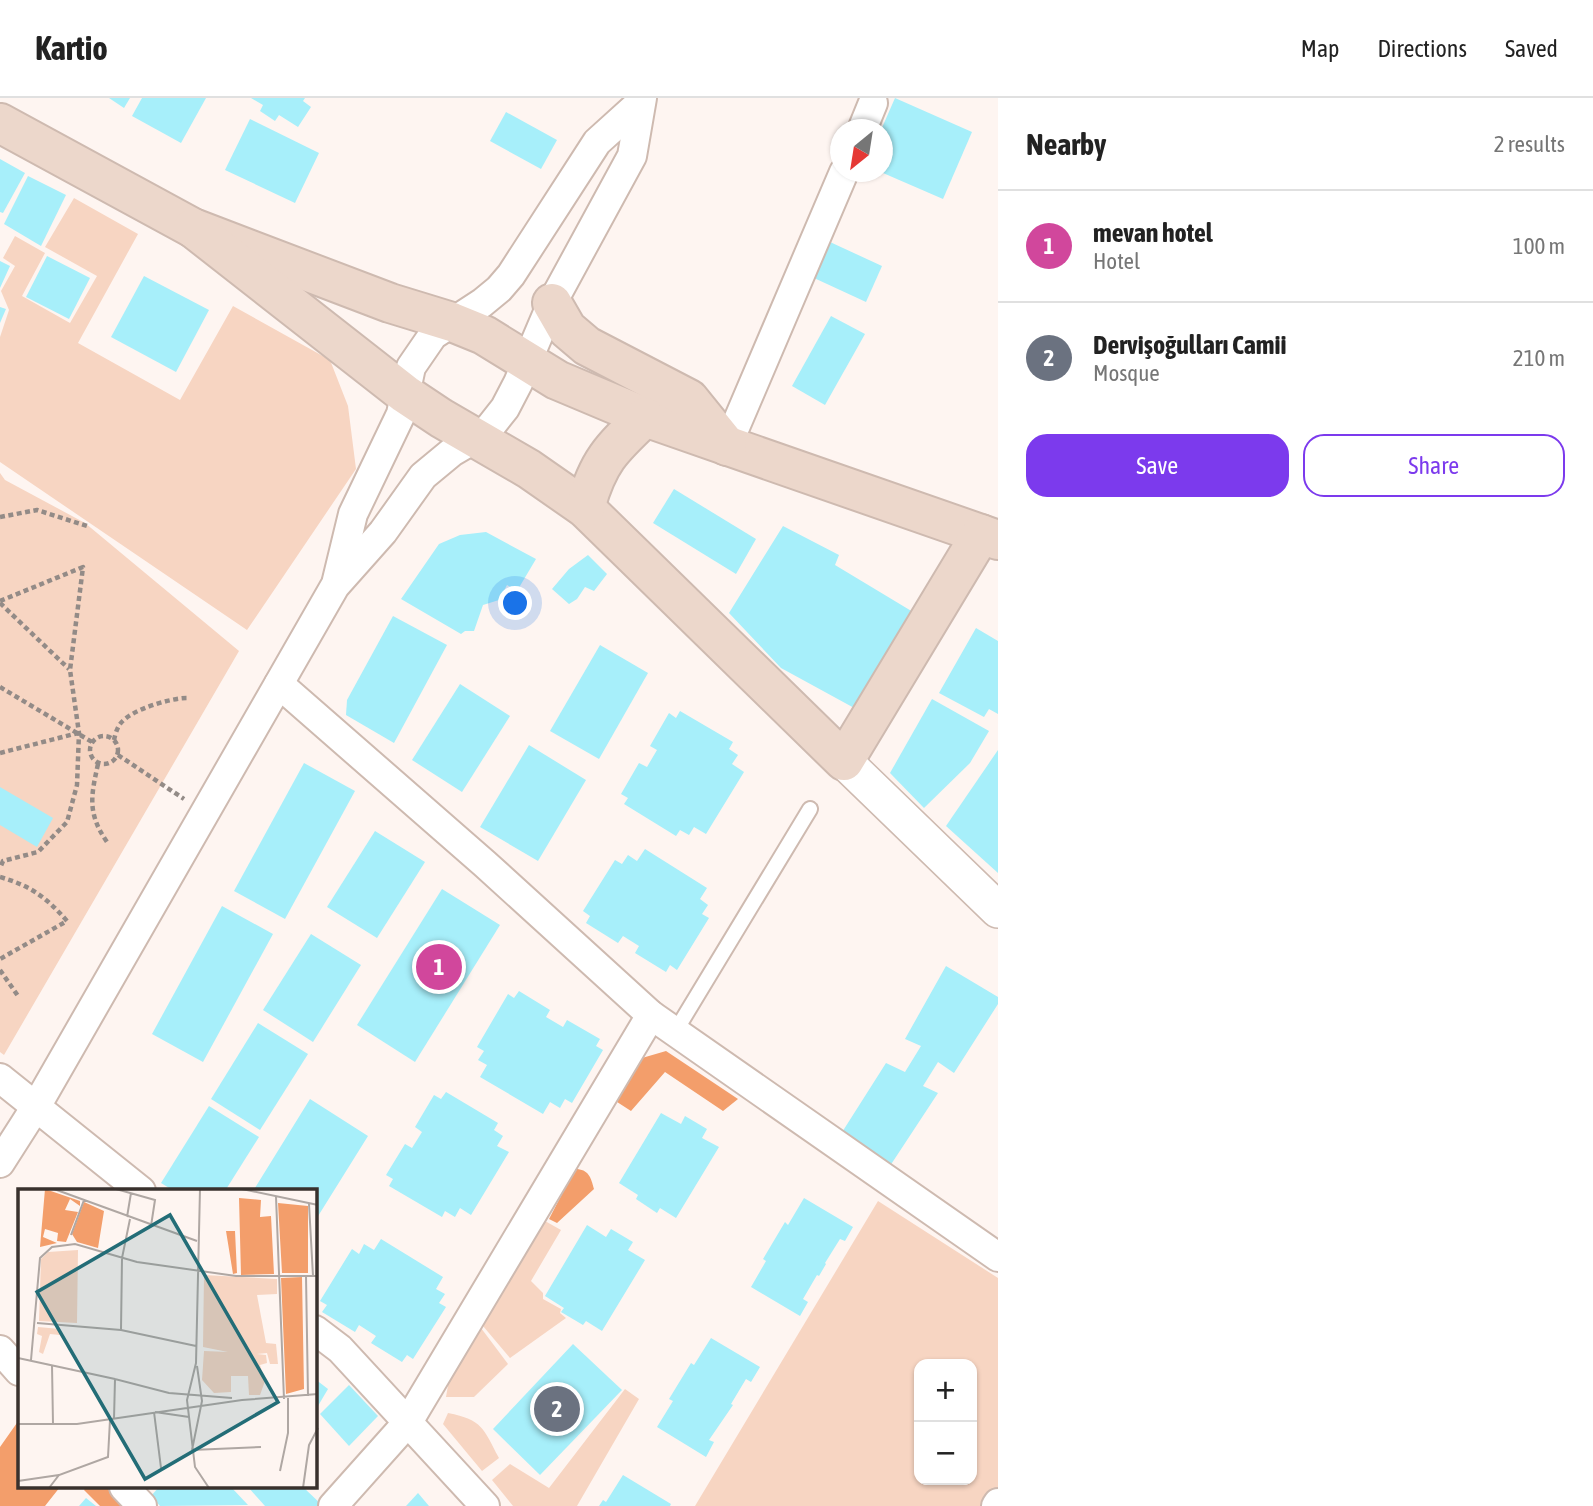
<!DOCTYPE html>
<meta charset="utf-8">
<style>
:root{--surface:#fff;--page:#f6f6f6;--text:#222;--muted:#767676;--line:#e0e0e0;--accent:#7c3aed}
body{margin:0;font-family:"Asap Condensed",sans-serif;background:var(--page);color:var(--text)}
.controls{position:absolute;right:21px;bottom:21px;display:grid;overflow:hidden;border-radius:14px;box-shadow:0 2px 5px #0004}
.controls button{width:63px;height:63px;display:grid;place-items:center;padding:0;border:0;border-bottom:2px solid var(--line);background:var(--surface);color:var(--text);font:35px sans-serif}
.compass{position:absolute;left:830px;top:21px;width:63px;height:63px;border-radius:50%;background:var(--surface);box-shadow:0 2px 5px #0004;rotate:210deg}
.you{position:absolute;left:516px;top:506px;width:24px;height:24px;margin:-18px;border:5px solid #fff;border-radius:50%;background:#1a73e8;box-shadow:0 0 0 10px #1a73e833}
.badge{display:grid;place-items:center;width:46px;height:46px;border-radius:50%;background:var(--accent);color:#fff;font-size:23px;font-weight:700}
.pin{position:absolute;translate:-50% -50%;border:4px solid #fff;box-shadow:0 2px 7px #0006}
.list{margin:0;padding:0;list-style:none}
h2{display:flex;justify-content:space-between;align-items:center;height:91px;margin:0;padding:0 28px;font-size:30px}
h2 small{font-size:23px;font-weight:400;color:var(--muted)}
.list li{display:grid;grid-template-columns:46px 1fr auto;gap:21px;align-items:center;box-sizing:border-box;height:112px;padding:0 28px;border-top:2px solid var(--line)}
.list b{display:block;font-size:26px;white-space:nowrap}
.list p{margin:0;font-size:23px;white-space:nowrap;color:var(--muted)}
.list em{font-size:23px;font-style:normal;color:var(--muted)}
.actions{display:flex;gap:14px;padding:21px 28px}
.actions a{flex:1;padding:16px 0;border:2px solid var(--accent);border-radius:21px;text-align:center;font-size:24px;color:var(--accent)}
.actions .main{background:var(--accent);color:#fff}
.map{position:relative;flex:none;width:998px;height:1408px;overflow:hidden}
header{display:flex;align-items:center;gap:42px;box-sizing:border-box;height:98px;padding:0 35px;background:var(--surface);border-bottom:2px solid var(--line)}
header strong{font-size:33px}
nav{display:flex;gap:38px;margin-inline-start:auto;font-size:24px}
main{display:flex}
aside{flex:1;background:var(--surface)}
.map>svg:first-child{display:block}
.green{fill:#f7d5c2;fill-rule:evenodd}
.forest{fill:#f39e6b}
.building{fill:#a7effa}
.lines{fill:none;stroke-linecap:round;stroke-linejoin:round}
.service-casing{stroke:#cebab0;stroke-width:18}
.minor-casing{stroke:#cebab0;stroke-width:32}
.tertiary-casing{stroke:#cebab0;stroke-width:38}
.secondary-casing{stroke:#cebab0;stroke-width:42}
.path{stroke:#938b87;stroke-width:4.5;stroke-dasharray:5 3.5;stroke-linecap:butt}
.service{stroke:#fff;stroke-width:14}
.minor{stroke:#fff;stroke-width:28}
.tertiary{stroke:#fff;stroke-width:35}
.secondary{stroke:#ecd7cb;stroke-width:38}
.inset-road{fill:none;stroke:#afa7a3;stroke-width:2}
.view{fill:#236d77;fill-opacity:0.15;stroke:#236d77;stroke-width:3.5}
.inset-edge{fill:none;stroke:#39312d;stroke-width:3.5}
</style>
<header>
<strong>Kartio</strong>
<nav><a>Map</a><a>Directions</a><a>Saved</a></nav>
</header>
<main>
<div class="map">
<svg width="998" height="1408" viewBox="0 0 998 1408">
<rect width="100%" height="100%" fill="#fef5f1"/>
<g class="green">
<path d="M74,100l64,36 -60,109 102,57 53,-94 97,54 18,46 8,63 -109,161 -247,-168v-125l9,-27 -8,-19 14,-25 -12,-8 12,-22 30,17 -23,43 48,27 27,-47 -52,-29z"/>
<path d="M0,375l5,7 80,43 154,128 -235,404 -4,-3z"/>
<path d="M878,1103l120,77v213l-10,15h-293zM919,1266h53v116h-53z"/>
<path d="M545,1123l16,9 -30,51 12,12v6l18,10 -1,4 6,5 -56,40 -27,-32z"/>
<path d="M481,1230l27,36 -34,33h-28l4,-23z"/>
<path d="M625,1291l14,10 -62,107h-64l-21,-26 18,-16 39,24z"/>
<path d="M448,1315c35,7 35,15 51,45l-17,13 -39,-47z"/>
</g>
<g class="forest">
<path d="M666,953l72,48 -15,12 -58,-39 -34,39 -17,-11 28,-42z"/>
<path d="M575,1071c14,0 16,9 19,20l-37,34 -8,-4z"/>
<path d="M19,1322v67h41l-15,19h-45v-59z"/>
<path d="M86,1389h23l17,19h-26l-16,-16z"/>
</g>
<g class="building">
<path d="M109,0h21l-6,10z"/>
<path d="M142,0h64l-25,45 -49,-27z"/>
<path d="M251,0h54l-2,3 8,6 -13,20 -19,-12 -4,6 -15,-10 3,-6z"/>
<path d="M895,0l77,34 -29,67 -60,-26 -2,-43z"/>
<path d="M506,14l51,28 -16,29 -51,-28z"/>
<path d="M250,21l69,34 -24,50 -70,-33z"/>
<path d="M0,61l25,14 -22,40 -3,-1z"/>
<path d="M28,78l38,19 -25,51 -37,-22z"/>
<path d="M830,144l52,24 -16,36 -52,-24z"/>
<path d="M47,158l43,22 -21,41 -43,-22z"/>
<path d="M0,163l10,5 -10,22z"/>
<path d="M144,178l65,34 -33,62 -65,-35z"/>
<path d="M0,209l6,2 -6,14z"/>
<path d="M831,218l34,18 -40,71 -33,-19z"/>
<path d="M674,391l82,50 -20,35 -83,-51z"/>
<path d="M783,428l56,29 -4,10 88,53 -56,97 -86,-47 -52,-55z"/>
<path d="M486,434l50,27 -19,32 -10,-6 -8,15 -16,5 -9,26h-9l-4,3 -60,-35 38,-55 21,-9z"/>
<path d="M588,457l19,19 -13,17 -9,-4 -8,12 -8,5 -17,-15 17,-20z"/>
<path d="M393,518l54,29 -53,98 -48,-28 1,-15z"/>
<path d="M976,530l22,13v73l-9,-5 -5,8 -45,-24z"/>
<path d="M600,547l48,28 -49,86 -49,-28z"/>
<path d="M460,586l50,32 -48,76 -50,-32z"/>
<path d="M932,601l57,32 -19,32 -46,45 -34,-35z"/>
<path d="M680,613l53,31 -4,7 9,6 -6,9 12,8 -38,62 -12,-7 -5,8 -9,-5 -4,6 -52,-32 4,-6 -7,-4 18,-31 8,4 10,-17 -7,-4 19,-33 7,5z"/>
<path d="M529,647l57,35 -48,81 -58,-34z"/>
<path d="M998,652v123l-52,-47z"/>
<path d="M304,665l51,28 -70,128 -51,-28z"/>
<path d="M0,689l53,31 -16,29 -37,-22z"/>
<path d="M375,733l50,31 -48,76 -50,-31z"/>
<path d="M645,751l62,39 -7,11 8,6 -6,9 7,4 -32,52 -7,-5 -4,7 -31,-19 4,-7 -16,-10 -5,7 -32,-20 4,-7 -7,-5 32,-51 7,4 6,-9 9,6z"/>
<path d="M442,791l58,36 -85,137 -58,-37z"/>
<path d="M222,808l51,28 -70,128 -51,-28z"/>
<path d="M311,836l50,31 -48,77 -50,-32z"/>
<path d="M946,868l52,31v7l-44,69 -16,-11 -15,24 15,7 -50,76 -49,-32 47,-74 19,9 16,-26 -16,-7z"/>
<path d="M519,893l31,19 -4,7 17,10 4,-7 33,19 -4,7 7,4 -31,53 -7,-4 -5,9 -10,-6 -7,12 -63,-37 7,-12 -9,-5 6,-9 -7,-4 31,-53 6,4z"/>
<path d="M258,925l50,31 -48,76 -49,-31z"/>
<path d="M446,994l52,31 -4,7 9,6 -6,10 12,6 -38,63 -11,-7 -5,9 -10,-6 -3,6 -53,-31 4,-7 -7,-4 19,-31 7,4 10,-16 -7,-5 19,-32 7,4z"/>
<path d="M310,1001l58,37 -53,85v-30h-62z"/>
<path d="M209,1008l50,31 -34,54h-51l-13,-8z"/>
<path d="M661,1015l20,11 4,-8 22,13 -5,9 17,9 -43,71 -16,-10 -3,5 -21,-14 2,-4 -19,-12z"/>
<path d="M804,1100l49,29 -8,14 -5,-2 -15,24 1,1 -7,12 -2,-1 -14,24 5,3 -8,14 -49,-29 15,-26 -3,-2 22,-37 3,3z"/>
<path d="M587,1127l19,12 5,-8 22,13 -5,8 17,10 -43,71 -16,-10 -3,4 -22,-13 3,-4 -19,-12z"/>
<path d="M381,1141l62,38 -7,12 9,5 -6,9 7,4 -33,52 -6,-4 -5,7 -31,-19 5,-7 -17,-11 -4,7 -33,-20 5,-7 -7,-4 32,-52 7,5 5,-10 10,6z"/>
<path d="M711,1240l49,29 -9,15 -5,-3 -15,25 2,1 -24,35 5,2 -8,15 -49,-30 16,-26 -4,-2 22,-36 3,2z"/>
<path d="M573,1246l49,46 -82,85 -47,-46z"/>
<path d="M315,1281l13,10 -13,22z"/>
<path d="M349,1287l29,31 -29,30 -29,-32z"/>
<path d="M623,1377l48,29 -1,2h-71l4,-6 3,2z"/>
<path d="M159,1389h72l17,18 -88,1 -9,-10z"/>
<path d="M248,1389h55l20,19h-58z"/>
<path d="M418,1395l11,13h-23z"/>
<path d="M86,1400l10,8h-17z"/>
</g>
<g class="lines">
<defs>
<path id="service" d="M675,934l135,-223"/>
<g id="minor">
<path d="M862,32l11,-27"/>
<path d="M727,348l117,-274"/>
<path d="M337,482l16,-66 48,-100 10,-47 22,-32 49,-32 17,-14 12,-14 86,-133 42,-38"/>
<path d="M279,586l206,180 166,151 347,242"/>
<path d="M0,980l141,113"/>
<path d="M0,1065l37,-58 298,-519 48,-54 40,-56 29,-24 24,-14 14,-11 15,-19 13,-25 34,-80 80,-147 10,-58"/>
<path d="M315,1232l25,19 145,157"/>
<path d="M0,1252l19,21"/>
<path d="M124,1389l18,19"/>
<path d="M333,1408l75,-84 243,-407"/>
<path d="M996,1408l2,-3"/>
</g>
<path id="tertiary" d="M844,663l154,149"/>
<g id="secondary">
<path d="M0,25l193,105 197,75 62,19 32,13 73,45 88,37 353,123"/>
<path d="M193,130l212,166 36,24 88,51 56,39 259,253 137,-227"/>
<path d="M552,205l15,26 20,17 102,53 38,47"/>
<path d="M585,410c13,-47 26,-59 60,-91"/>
</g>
</defs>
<use href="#service" class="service-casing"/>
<use href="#minor" class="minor-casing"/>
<use href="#tertiary" class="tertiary-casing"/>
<use href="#secondary" class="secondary-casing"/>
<g class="path">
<path d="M0,419l37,-7 50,16"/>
<path d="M0,503l83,-34 -13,103 9,63 -2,52 -10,37 -29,30 -35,9 -3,7"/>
<path d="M0,505l69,66"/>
<path d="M0,589l92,55"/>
<circle cx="104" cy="652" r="14"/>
<path d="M114,642c1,-5 3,-12 6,-16 10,-14 50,-26 67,-26"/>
<path d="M0,655l78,-20"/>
<path d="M118,657l66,44"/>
<path d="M98,666c-7,32 -11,49 9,78"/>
<path d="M0,779c31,9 46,20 67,44l-67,38"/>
<path d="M0,872l18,26"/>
</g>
<use href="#service" class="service"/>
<use href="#minor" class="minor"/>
<use href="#tertiary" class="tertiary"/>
<use href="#secondary" class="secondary"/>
</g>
<g transform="translate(18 1091)">
<rect width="299" height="299" fill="#fef5f1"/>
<path d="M60,61l-1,73 -38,-2 2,-62 7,-7zM186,86l73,4v15l-20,1 9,48 10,1 2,20h-8l-3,-11 -10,1 9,1 1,8 -7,2 5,16 -5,14h-11l-1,-19h-17v16l-17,1 -12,-13 2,-29 24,1 -25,-5zM20,138l22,2v6l-10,-1 -7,20 -4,-2 3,-16 -5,-2z" fill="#f7d5c2"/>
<path d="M27,0l35,12v5l-10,-7 -5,11 13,2 -12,30 -9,-1 1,-8 -13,-4 -2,8 14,6 -17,4zM221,9l22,2 -1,17 11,-1 3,58 -33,1zM66,13l20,9 -6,37 -21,-6 -5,-8zM260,14l30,3v67h-26zM208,42h9l2,42 -4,1zM284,88l2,112 -18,5 -5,-116z" fill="#f39e6b"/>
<path class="inset-road" d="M36,0l143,52M98,0l39,11 -4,26M182,0l-4,174 -9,37 8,67 14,21M224,0l76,16M258,8l8,202M291,15l4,72M109,28l4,-24M53,46l13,-35M288,87l2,120M19,134l84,7 75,16M103,141l1,-72 8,-39M0,169l97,21M13,171l9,-102 12,-11 23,-3 62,18 99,14h82M34,176l1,59M136,223l7,56M137,223l34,5M96,230l1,-40 54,14 63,5M0,235h59l165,-24 76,-6M174,261l10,-49 -5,-35M174,261l69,-3M262,282l8,-38v-35M0,292l41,-6M31,299l10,-13 49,-18 2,-37M177,299h75M285,299l6,-43 9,-17"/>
<path class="view" d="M152,26l108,187 -133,77 -108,-187z"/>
<rect width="299" height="299" class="inset-edge"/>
</g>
</svg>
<div class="controls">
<button>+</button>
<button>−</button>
</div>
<svg class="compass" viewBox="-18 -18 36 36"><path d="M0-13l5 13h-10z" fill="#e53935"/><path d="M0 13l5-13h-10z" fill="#767676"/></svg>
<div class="you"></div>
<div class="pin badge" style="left:439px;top:869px;background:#d1479c">1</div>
<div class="pin badge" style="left:557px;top:1311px;background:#6b7280">2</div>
</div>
<aside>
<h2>Nearby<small>2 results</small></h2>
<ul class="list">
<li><span class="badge" style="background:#d1479c">1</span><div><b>mevan hotel</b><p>Hotel</p></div><em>100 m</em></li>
<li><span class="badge" style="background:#6b7280">2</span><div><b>Dervişoğulları Camii</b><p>Mosque</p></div><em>210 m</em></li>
</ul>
<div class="actions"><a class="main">Save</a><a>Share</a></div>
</aside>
</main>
